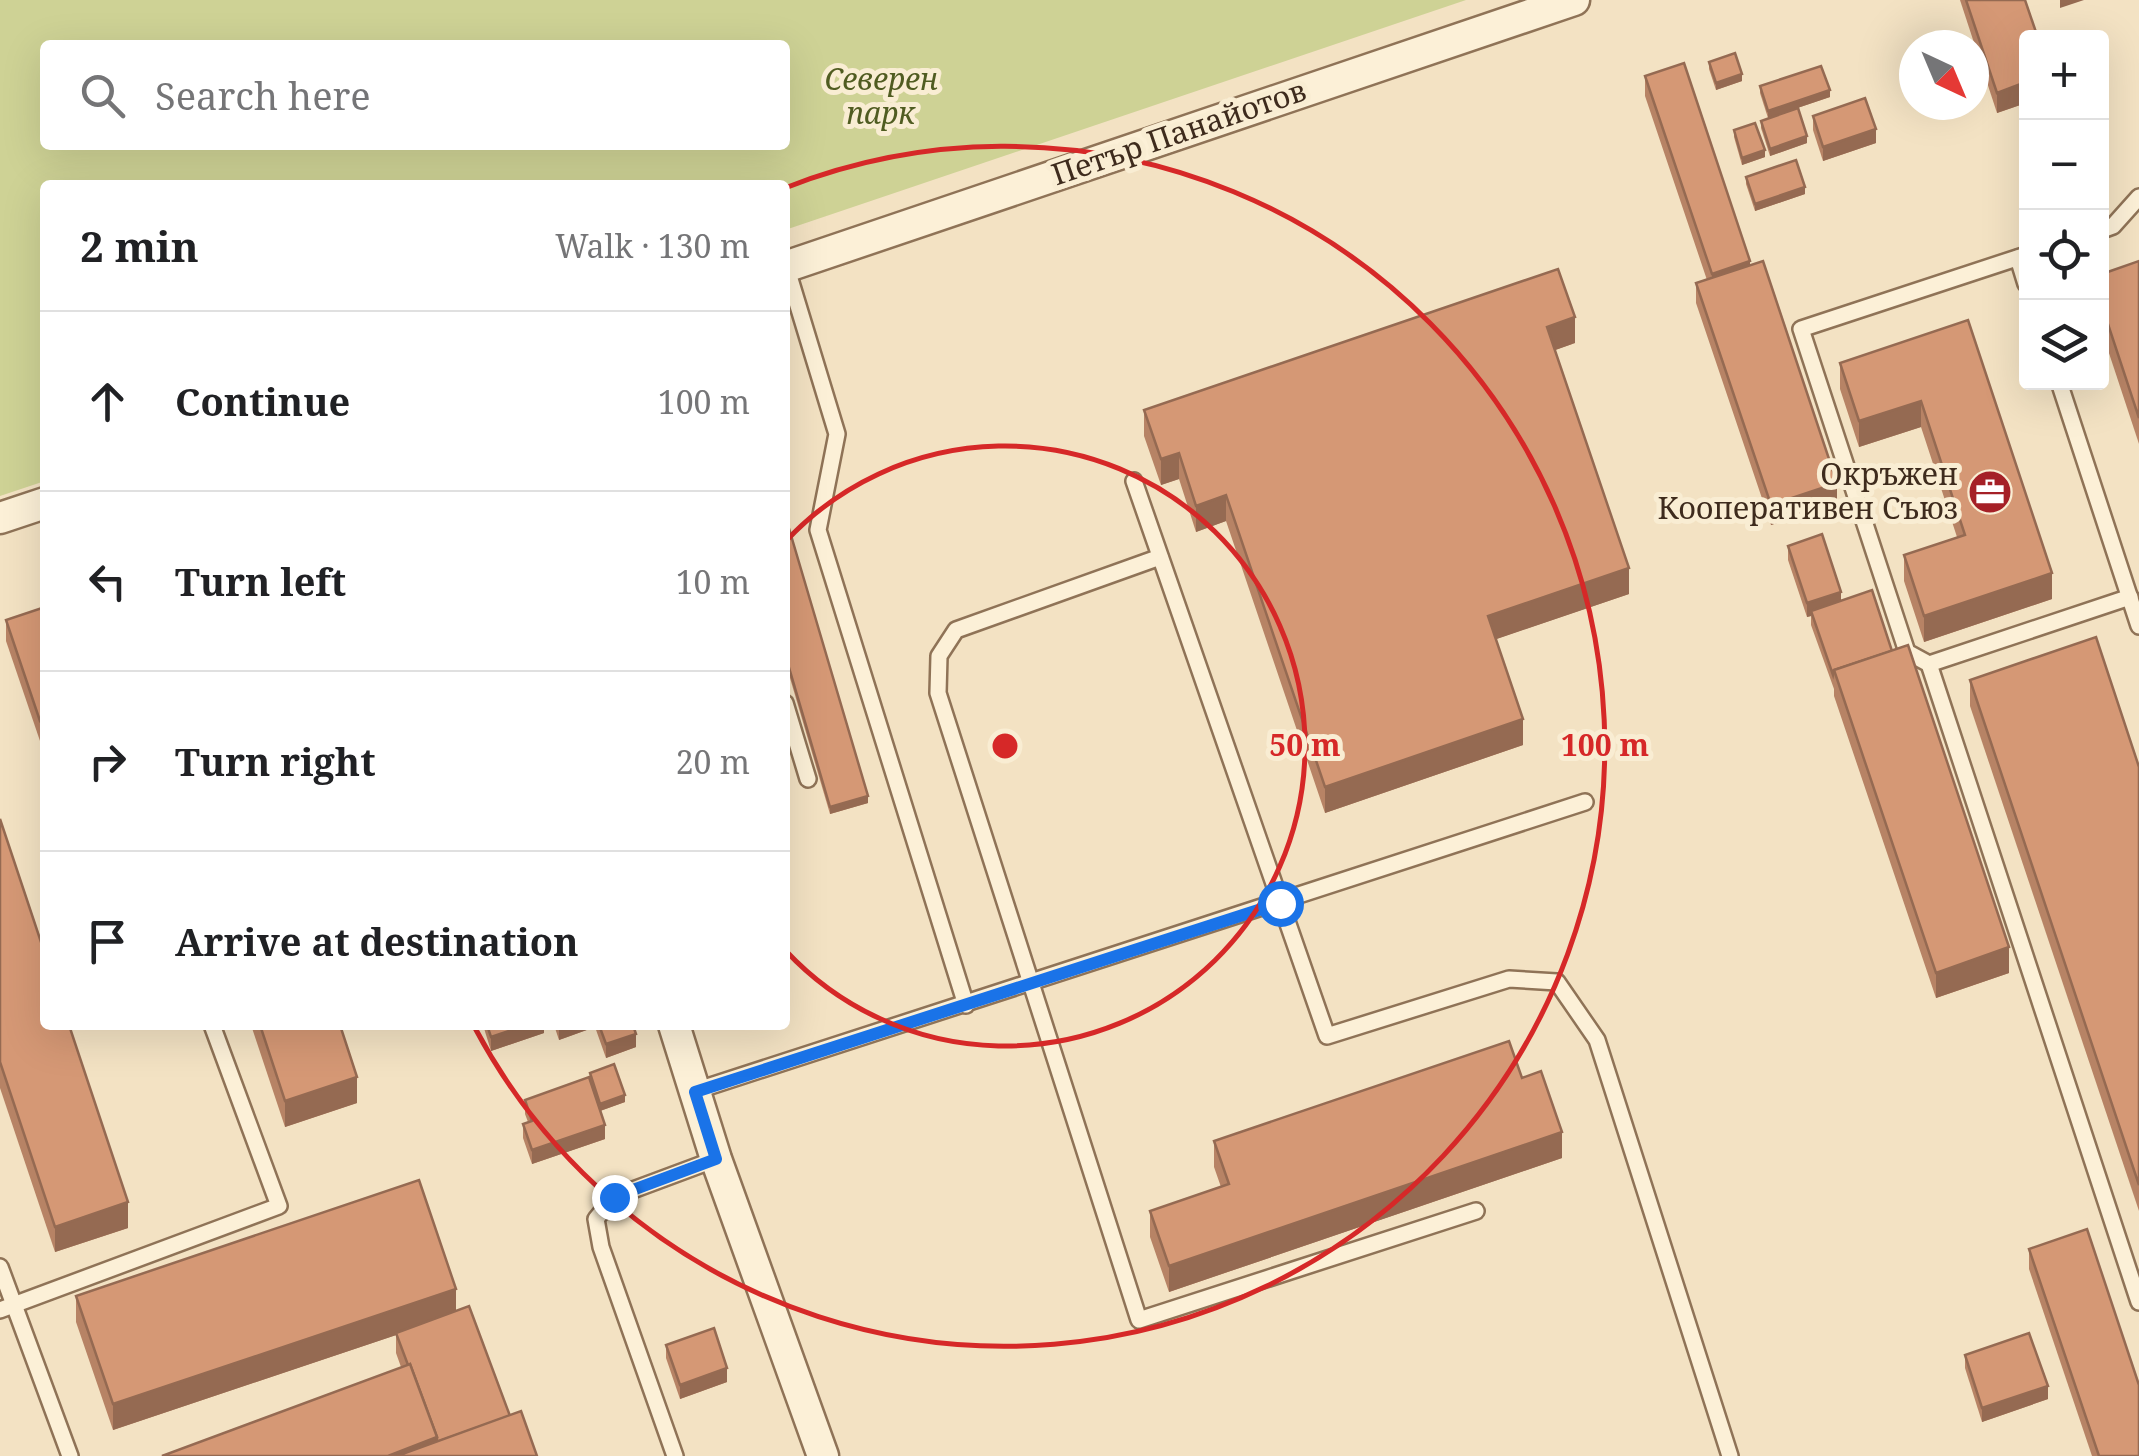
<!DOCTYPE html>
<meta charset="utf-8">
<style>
:root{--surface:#fff;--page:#f6f6f6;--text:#202124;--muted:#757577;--line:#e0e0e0}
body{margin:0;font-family:"Noto Serif",serif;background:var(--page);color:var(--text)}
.controls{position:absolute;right:30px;top:30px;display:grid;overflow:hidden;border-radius:10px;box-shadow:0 10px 40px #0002}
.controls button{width:90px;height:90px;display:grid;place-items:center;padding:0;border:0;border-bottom:2px solid var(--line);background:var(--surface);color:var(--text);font:50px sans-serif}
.compass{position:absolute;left:1899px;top:30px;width:90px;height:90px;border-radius:50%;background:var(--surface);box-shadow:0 10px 40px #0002;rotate:136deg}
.stop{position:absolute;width:30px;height:30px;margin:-22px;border:8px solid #1a73e8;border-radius:50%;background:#fff}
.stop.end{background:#1a73e8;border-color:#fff;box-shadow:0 2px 10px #0008}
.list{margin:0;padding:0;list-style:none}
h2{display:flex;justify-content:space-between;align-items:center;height:130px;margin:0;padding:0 40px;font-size:42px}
h2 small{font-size:32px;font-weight:400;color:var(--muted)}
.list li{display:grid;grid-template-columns:65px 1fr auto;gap:30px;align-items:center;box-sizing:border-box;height:180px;padding:0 40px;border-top:2px solid var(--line)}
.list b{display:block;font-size:38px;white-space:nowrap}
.list em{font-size:32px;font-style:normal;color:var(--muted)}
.icon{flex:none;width:55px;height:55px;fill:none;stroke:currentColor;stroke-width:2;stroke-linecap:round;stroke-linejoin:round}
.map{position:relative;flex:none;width:2139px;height:1456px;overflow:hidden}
.search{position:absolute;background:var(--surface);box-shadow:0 10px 40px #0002;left:40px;top:40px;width:750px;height:110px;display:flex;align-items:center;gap:25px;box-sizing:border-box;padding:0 35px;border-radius:10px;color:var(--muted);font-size:38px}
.panel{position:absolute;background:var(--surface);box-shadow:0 10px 40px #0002;left:40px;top:180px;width:750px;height:850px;border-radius:10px}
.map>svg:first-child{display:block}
.green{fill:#ced295;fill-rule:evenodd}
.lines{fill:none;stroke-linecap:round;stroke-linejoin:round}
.service-casing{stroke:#8f7357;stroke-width:20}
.minor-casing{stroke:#8f7357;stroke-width:35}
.service{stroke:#fcf0d7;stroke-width:15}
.minor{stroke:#fcf0d7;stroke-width:30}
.wall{fill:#b78365}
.shaded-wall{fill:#956a52}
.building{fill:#d59875;stroke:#956a52;stroke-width:2.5}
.route{stroke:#1a73e8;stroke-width:12}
.ring{fill:none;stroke:#d62828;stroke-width:5}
.labels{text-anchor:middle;stroke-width:10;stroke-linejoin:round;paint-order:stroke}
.park-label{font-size:30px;font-style:italic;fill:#505c21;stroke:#f9edd3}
.street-label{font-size:30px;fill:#3e2b1d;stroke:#f9edd3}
.poi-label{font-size:30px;fill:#3e2b1d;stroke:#f9edd3;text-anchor:end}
.centre{fill:#d62828;stroke:#f9edd3;stroke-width:5}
.ring-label{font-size:30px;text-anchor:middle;font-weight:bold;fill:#d62828;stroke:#f9edd3;stroke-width:10;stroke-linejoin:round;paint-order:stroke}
</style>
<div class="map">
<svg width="2139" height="1456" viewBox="0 0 2139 1456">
<rect width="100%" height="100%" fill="#f3e2c3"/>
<path class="green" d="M0,0h1466l-681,230v-45h-740v296l-45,15zM785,45v100h-740v-100z"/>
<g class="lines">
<defs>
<g id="service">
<path d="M2102,230l11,-4 26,-29"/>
<path d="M2026,255l-225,74 106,323 22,12 210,638"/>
<path d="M2018,258l8,26"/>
<path d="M786,266l51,168 -19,96 148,475"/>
<path d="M2059,382l80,244"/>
<path d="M1134,481l193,555 182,-57 48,3 40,58 133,416"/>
<path d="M1160,557l-204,73 -17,26 -1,37 201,627 337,-109"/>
<path d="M1929,664l201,-67"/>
<path d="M785,703l23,76"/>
<path d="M695,1091l890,-289"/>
<path d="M0,1267l70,189"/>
<path d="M0,1310l279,-104 -67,-181"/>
<path d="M675,1456l-74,-209 -5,-28 18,-22 102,-38"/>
</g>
<g id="minor">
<path d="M785,267l789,-267"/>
<path d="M0,518l45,-15"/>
<path d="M674,1025l42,134 107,297"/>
</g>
</defs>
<use href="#service" class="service-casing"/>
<use href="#minor" class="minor-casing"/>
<use href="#service" class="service"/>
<use href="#minor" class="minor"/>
</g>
<g class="wall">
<path d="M1960,0h65l1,103 -29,10z"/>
<path d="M1709,62l33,19 -26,9 -7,-21z"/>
<path d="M1645,76l105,189 87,238 -66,22 -75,-222v-20l11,-3 -62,-184z"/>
<path d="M1760,86l70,11 -62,21 -8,-25z"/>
<path d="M1813,116l63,27 -53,18 -10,-31z"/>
<path d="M1761,121l46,22 -37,13 -9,-28z"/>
<path d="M1734,130l31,27 -23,8 -8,-28z"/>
<path d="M1746,177l59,17 -50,17 -9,-27z"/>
<path d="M2139,261v183l-37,-112v-58z"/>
<path d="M1968,320l84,279 -128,43 -20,-61v-26l53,-18 -36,-110 -62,20 -19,-58v-26z"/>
<path d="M1575,343l-20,7 74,244 -133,45 27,106 -198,68 -99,-292 -30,11 -17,-53 -18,6 -17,-49v-26z"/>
<path d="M785,515l83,288 -38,11 -45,-153z"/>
<path d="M1788,546l104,105 117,322 -73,25 -102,-302v-7l-23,-64v-9l-4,1 -19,-57z"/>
<path d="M45,607v132l-5,2 -34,-100v-21z"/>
<path d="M1970,680l169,87v444l-169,-505z"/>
<path d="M0,819l128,409 -73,24 -55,-164z"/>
<path d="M251,1025h89l17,78 -72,24z"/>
<path d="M483,1025h61v8l-53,18z"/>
<path d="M554,1025h79l3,22 -30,11 -11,-31 -36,13z"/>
<path d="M590,1073l35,29 -25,9 5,28 -73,25 -9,-26v-14l5,-2 -3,-8v-14l65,-21z"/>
<path d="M1522,1078l40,80 -393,134 -19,-55v-26l71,-24 -7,-20v-26z"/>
<path d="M2029,1249l110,207h-47l-63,-187z"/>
<path d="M76,1296l380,15 54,105 27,40 -136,-89 -5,-14v-18l-283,95 -37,-108z"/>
<path d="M666,1345l61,37 -47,17 -14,-41z"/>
<path d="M1965,1355l83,44 -66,23 -17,-54z"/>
</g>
<g class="shaded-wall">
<path d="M2060,0h24l-24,8z"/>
<path d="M1742,74v7l-26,9v-7z"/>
<path d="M2026,82v21l-29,10v-20z"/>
<path d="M1830,90v7l-62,21v-7z"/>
<path d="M1876,129v14l-53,18v-14z"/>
<path d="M1807,136v7l-37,13v-7z"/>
<path d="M1765,150v7l-23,8v-7z"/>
<path d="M1805,187v7l-50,17v-7z"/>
<path d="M1750,261v20l-38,13v-20z"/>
<path d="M1575,317v26l-28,10v-26z"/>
<path d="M1921,401v26l-62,20v-26z"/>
<path d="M1179,453v26l-18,6v-26z"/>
<path d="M1837,483v20l-66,22v-20z"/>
<path d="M1226,495v26l-30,11v-26z"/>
<path d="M1629,568v26l-141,48v-26z"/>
<path d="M2052,573v26l-128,43v-26z"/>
<path d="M1841,592v13l-30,6v5l-4,1v-14z"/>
<path d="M45,719v20l-5,2v-20z"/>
<path d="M1523,719v26l-198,68v-26z"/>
<path d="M868,796v7l-38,11v-7z"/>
<path d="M2009,947v26l-73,25v-25z"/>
<path d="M526,1025h18v8l-53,18v-14z"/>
<path d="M562,1025h33v2l-36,13v-14z"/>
<path d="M636,1034v13l-30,11v-14z"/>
<path d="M357,1077v26l-72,24v-26z"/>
<path d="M625,1095v7l-25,9v-7z"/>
<path d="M605,1125v14l-73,25v-14z"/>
<path d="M1562,1132v26l-393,134v-26z"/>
<path d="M128,1202v26l-73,24v-25z"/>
<path d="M456,1289v26l-343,115v-26z"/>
<path d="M727,1368v14l-47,17v-14z"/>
<path d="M2048,1386v13l-66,23v-14z"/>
<path d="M437,1437l20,19h-69z"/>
</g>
<g class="building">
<path d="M1966,0h59l13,38h-12v44l-29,11z"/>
<path d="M1735,53l7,21 -26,9 -7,-21z"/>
<path d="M1684,63l66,198 -38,13 -67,-198z"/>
<path d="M1821,66l9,24 -62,21 -8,-25z"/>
<path d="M1865,98l11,31 -53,18 -10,-31z"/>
<path d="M1798,108l9,28 -37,13 -9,-28z"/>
<path d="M1755,123l10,27 -23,8 -8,-28z"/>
<path d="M1796,160l9,27 -50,17 -9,-27z"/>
<path d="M1763,261l74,222 -66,22 -75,-222z"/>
<path d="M2139,261v157l-37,-112v-32z"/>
<path d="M1558,269l17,48 -28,10 82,241 -141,48 35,103 -198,68 -99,-292 -30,11 -17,-53 -18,6 -17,-49z"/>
<path d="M1968,320l84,253 -128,43 -20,-61 61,-20 -44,-134 -62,20 -19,-58z"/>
<path d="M785,515l83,281 -38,11 -45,-153z"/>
<path d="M1822,534l19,58 -34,11 -19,-57z"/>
<path d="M1872,590l20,61 -58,19 -1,5 -22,-64z"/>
<path d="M45,607v112l-5,2 -34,-101z"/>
<path d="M2096,637l43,130v418l-169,-505z"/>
<path d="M1908,645l101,302 -73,26 -102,-303z"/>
<path d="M0,819l45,135v71h24l59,177 -73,25 -55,-165z"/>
<path d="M260,1025h80l17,52 -72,24z"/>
<path d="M487,1025h39l-35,12z"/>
<path d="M599,1025h34l3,9 -30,10z"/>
<path d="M1509,1041l13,37 19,-7 21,61 -393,134 -19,-55 79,-27 -15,-43z"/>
<path d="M614,1064l11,31 -25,9 -10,-31z"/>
<path d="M589,1077l16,48 -73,25 -9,-26 9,-3 -7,-21z"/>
<path d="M419,1180l37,109 -343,115 -37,-108z"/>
<path d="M2087,1229l52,156v71h-40l-70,-207z"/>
<path d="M469,1306l41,110 -73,26v-5l-27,-73 -2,1 -12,-32z"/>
<path d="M714,1328l13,40 -47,17 -14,-40z"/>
<path d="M2029,1333l19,53 -66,22 -17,-53z"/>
<path d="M410,1364l27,73 -49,19h-226z"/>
<path d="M521,1411l16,45h-140z"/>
</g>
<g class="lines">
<path class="route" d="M614,1197l102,-38 -21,-67 585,-189"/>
</g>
<g class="ring">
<path d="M786 541A300 300 0 1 1 786 951"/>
<path d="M785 188A600 600 0 1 1 475 1028"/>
</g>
<defs>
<symbol id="office-disc" viewBox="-11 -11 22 22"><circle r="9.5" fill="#a52027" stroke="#f9edd3"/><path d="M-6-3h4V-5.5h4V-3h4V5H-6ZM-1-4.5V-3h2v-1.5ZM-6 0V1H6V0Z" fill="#fff"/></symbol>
</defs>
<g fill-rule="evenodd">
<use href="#office-disc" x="1965" y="467" width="50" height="50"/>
</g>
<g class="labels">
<g class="park-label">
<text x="881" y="90">Северен<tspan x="881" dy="34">парк</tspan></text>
</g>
<g class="street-label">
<text transform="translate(1179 133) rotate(-19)" y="10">Петър Панайотов</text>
</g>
<g class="poi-label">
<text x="1958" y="485">Окръжен<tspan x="1958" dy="34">Кооперативен Съюз</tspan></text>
</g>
</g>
<circle cx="1005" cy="746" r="15" class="centre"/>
<g class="ring-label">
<text x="1305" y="756">50 m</text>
<text x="1605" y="756">100 m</text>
</g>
</svg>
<div class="controls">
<button>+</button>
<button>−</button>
<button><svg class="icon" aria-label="locate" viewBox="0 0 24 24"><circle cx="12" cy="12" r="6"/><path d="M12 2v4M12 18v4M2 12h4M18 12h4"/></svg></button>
<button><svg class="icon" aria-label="layers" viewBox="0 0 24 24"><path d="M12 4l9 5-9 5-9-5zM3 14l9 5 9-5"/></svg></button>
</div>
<svg class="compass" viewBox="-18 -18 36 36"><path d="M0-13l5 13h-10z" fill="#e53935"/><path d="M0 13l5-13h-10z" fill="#757577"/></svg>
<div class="stop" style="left:1280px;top:903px"></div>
<div class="stop end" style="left:614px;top:1197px"></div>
<div class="search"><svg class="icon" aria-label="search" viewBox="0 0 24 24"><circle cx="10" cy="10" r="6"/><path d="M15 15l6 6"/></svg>Search here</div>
<section class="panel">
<h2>2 min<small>Walk · 130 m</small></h2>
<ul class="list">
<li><svg class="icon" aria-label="ahead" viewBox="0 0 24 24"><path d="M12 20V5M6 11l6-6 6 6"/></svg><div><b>Continue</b></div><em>100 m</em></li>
<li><svg class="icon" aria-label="left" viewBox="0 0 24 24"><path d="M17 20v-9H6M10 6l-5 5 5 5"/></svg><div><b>Turn left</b></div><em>10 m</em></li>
<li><svg class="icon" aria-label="right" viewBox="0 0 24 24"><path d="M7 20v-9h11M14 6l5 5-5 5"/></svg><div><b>Turn right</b></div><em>20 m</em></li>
<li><svg class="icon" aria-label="arrive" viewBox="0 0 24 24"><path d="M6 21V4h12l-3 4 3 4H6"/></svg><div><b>Arrive at destination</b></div></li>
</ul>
</section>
</div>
